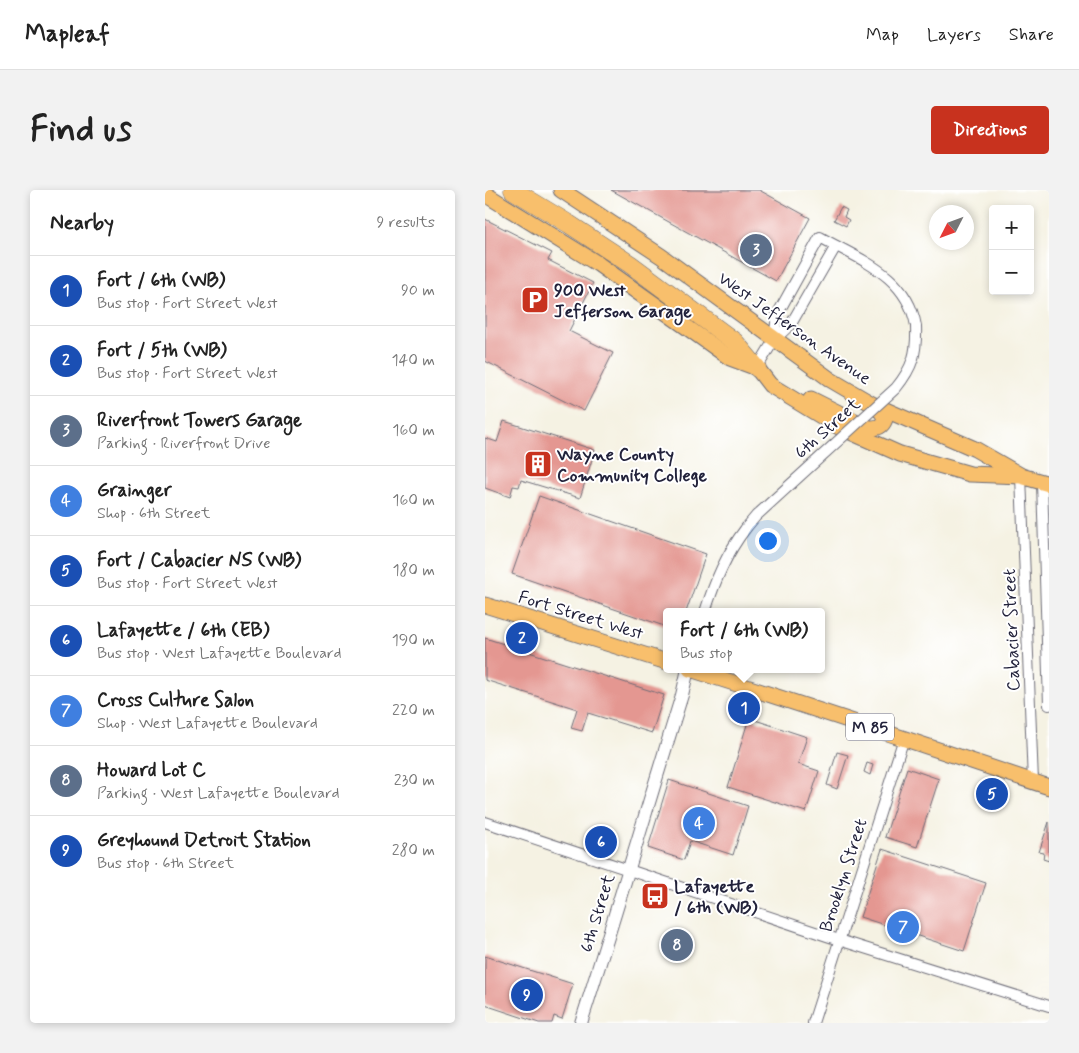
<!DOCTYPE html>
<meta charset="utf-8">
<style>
:root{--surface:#fff;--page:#f2f2f2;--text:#222;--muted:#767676;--line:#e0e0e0;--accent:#c8321e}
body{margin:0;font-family:Mynerve,sans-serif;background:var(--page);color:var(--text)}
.controls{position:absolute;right:15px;top:15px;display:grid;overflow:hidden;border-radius:5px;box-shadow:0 2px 8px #0003}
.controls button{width:45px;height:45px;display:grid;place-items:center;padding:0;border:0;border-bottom:1px solid var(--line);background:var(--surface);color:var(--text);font:25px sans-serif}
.compass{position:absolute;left:444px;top:15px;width:45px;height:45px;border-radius:50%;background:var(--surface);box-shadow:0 2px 8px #0003;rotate:228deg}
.you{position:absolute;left:282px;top:350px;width:18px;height:18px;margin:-12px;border:4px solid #fff;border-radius:50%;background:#1a73e8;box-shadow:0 0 0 8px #1a73e833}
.badge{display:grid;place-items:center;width:32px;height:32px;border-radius:50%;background:var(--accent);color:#fff;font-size:16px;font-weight:700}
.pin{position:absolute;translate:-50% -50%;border:2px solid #fff;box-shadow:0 1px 5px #0006}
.popup{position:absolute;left:178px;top:418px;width:162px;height:65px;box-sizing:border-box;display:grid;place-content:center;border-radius:5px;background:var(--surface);filter:drop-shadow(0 1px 4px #0005);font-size:16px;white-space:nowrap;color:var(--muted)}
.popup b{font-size:19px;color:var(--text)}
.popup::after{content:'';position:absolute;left:50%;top:100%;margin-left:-10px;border:10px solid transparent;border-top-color:var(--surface)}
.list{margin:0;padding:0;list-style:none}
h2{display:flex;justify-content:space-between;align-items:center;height:65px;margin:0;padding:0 20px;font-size:21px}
h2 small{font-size:16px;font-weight:400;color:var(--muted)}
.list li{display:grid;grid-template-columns:32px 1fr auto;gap:15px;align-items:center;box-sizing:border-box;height:70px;padding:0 20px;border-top:1px solid var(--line)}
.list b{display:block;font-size:19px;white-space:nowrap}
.list p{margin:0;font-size:16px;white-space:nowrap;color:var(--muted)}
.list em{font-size:16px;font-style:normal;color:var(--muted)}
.map{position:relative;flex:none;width:564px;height:833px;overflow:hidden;border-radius:5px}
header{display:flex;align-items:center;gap:30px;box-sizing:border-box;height:70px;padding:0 25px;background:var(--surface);border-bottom:1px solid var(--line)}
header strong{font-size:24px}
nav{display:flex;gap:28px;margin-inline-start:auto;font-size:18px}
.intro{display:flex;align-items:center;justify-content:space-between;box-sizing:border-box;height:120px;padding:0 30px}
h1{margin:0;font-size:35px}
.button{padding:12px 22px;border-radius:5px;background:var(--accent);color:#fff;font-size:18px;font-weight:700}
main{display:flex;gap:30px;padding:0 30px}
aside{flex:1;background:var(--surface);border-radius:5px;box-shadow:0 2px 8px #0003}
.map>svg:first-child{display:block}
.building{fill:#e49791}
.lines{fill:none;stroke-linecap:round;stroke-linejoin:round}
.minor-casing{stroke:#6c6b76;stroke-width:12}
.tertiary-casing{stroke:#6c6b76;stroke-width:14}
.primary-casing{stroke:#6c6b76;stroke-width:17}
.motorway-casing{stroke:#6c6b76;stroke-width:19}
.minor{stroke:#fff;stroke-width:10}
.tertiary{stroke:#fff;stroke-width:12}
.primary{stroke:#f8bf6c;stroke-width:15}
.motorway{stroke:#f8bf6c;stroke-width:18}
.minor-bridge-casing{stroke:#6c6b76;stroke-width:12;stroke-linecap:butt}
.minor-bridge{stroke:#fff;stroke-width:10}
.labels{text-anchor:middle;stroke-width:4;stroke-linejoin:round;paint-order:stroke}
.shield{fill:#fff;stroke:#646476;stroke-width:1}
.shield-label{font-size:16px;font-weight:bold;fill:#22223b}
.poi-label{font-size:18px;font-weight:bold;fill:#22223b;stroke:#fff;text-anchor:start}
.street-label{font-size:18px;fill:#22223b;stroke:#fff}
</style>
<header>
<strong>Mapleaf</strong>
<nav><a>Map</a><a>Layers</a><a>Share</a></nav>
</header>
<div class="intro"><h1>Find us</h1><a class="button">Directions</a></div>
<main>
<aside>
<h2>Nearby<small>9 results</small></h2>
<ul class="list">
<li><span class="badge" style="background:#1a4fb4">1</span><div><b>Fort / 6th (WB)</b><p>Bus stop · Fort Street West</p></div><em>90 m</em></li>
<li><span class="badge" style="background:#1a4fb4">2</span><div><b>Fort / 5th (WB)</b><p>Bus stop · Fort Street West</p></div><em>140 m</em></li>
<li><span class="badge" style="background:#5c6f8a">3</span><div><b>Riverfront Towers Garage</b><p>Parking · Riverfront Drive</p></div><em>160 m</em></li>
<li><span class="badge" style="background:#3f7fe0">4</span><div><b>Grainger</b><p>Shop · 6th Street</p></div><em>160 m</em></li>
<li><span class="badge" style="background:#1a4fb4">5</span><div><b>Fort / Cabacier NS (WB)</b><p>Bus stop · Fort Street West</p></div><em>180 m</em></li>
<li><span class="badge" style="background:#1a4fb4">6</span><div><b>Lafayette / 6th (EB)</b><p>Bus stop · West Lafayette Boulevard</p></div><em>190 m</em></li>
<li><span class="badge" style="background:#3f7fe0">7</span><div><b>Cross Culture Salon</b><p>Shop · West Lafayette Boulevard</p></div><em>220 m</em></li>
<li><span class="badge" style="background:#5c6f8a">8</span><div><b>Howard Lot C</b><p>Parking · West Lafayette Boulevard</p></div><em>230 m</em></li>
<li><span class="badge" style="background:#1a4fb4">9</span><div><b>Greyhound Detroit Station</b><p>Bus stop · 6th Street</p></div><em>280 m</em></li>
</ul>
</aside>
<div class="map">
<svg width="564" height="833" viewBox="0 0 564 833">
<rect width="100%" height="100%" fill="#fff"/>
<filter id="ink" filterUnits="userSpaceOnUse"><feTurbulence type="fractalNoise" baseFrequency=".02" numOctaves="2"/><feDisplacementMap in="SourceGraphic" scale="10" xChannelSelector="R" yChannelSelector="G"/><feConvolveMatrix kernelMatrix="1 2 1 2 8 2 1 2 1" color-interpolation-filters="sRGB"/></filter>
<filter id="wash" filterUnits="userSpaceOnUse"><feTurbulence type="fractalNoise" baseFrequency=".0096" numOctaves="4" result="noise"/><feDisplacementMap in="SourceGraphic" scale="20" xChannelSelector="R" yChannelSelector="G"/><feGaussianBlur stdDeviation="1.12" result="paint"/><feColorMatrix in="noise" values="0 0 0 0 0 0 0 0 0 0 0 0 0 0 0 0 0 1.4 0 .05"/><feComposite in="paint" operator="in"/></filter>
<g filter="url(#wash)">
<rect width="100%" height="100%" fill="#f5f2e3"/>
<g id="blocks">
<g class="building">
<path d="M126,0h148l51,28 -34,63z"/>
<path d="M356,17l6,3 -3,7 5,3 -3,6 -12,-6z"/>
<path d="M0,29l67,34 -4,7 45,23 -24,48 44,22 -29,58 -99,-50z"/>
<path d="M19,231l91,29 -15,48 -59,-18 -2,7 -6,-1 -3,11 -25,-9v-50l12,4z"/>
<path d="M54,306l167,58 -20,58h-19v15l-155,-53z"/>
<path d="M0,448l179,57 -12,38 -64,-20 -6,18 -11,-3 6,-19 -92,-29z"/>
<path d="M264,528l58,19 -9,27 21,7 -13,41 -78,-25z"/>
<path d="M352,562l11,3 -11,34 -10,-4z"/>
<path d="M382,573l6,2 -3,10 -6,-3z"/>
<path d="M422,578l32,11 -22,68 -32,-10z"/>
<path d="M184,590l79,26 -15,49 -43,-14 -6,19 -36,-12z"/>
<path d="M564,632v39l-6,-2 1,-6 -5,-1z"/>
<path d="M397,659l104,34 -22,68 -104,-34z"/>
<path d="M0,766l88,28 -11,35 -8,-3 -2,7h-13l-54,-18z"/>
</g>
</g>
</g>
<g filter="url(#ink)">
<use href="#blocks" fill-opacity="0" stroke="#6c6b76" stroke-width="1"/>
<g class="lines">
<defs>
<g id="minor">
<path d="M289,150l3,-25 43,-78c40,23 87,38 96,89"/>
<path d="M272,178l17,-28 17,-16 45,-78"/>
<path d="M536,286l12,306"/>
<path d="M557,292l7,223"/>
<path d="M220,422c10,-31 21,-58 41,-84"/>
<path d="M0,632l354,118 210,66"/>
<path d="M328,833l91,-285"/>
</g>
<path id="tertiary" d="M96,833c35,-109 67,-219 101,-328l6,-26"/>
<g id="primary">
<path d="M76,0l100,66 170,124 41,24 103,45 45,26"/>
<path d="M0,4l113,70 132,94 27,10 13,17 69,42 61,27 70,20 51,2 28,8"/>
<path d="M326,209l58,29c9,0 13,-1 16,-9l-3,-7 -9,-7"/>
<path d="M0,415l182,57"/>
<path d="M205,479c120,38 240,78 359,118"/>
</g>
<path id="motorway" d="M28,0l56,34 61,40 105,78 22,26"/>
</defs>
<use href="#minor" class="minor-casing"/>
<use href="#tertiary" class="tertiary-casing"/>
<use href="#primary" class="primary-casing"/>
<use href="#motorway" class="motorway-casing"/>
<use href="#minor" class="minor"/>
<use href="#tertiary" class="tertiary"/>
<use href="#primary" class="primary"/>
<use href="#motorway" class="motorway"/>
<defs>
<path id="minor-bridge" d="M261,338l10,-12 140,-128c17,-21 21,-35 20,-62"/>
</defs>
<use href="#minor-bridge" class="minor-bridge-casing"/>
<use href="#minor-bridge" class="minor-bridge"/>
</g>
</g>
<defs>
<symbol id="parking-square" viewBox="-11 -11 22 22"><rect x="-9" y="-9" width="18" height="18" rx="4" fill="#c8321e" stroke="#fff"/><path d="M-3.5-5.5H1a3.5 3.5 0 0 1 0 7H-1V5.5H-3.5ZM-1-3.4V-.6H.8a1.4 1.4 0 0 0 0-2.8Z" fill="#fff"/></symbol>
<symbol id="building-square" viewBox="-11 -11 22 22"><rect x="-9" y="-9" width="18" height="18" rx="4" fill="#c8321e" stroke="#fff"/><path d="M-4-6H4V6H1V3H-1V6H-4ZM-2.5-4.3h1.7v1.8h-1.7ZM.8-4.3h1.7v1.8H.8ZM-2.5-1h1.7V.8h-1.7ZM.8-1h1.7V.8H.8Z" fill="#fff"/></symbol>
<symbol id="bus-square" viewBox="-11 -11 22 22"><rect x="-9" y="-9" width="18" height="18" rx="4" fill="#c8321e" stroke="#fff"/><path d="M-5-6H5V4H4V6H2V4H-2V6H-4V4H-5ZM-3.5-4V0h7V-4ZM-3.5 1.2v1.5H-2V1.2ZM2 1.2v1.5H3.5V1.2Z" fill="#fff"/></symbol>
</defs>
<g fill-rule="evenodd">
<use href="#parking-square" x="34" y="94" width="32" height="32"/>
<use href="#building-square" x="37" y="258" width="32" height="32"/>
<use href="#bus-square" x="154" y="690" width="32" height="32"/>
</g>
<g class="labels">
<rect class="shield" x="361" y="523.5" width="48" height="27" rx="4"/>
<g class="shield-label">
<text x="385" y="543">M 85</text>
</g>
<g class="poi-label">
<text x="69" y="106">900 West<tspan x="69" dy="21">Jefferson Garage</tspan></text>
<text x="72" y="270">Wayne County<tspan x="72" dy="21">Community College</tspan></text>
<text x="189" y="702">Lafayette<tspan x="189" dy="21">/ 6th (WB)</tspan></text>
</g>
<g class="street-label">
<text transform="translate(310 138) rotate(35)" y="6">West Jefferson Avenue</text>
<text transform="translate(342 238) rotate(-42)" y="6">6th Street</text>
<text transform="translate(96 425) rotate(17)" y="6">Fort Street West</text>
<text transform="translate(526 440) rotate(-92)" y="6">Cabacier Street</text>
<text transform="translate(358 685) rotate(-72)" y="6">Brooklyn Street</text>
<text transform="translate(112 723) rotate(-73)" y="6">6th Street</text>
</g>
</g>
</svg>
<div class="controls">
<button>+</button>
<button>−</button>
</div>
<svg class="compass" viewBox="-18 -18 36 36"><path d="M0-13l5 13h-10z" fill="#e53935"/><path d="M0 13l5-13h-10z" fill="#767676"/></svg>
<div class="you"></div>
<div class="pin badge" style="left:259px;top:518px;background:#1a4fb4">1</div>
<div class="popup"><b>Fort / 6th (WB)</b>Bus stop</div>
<div class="pin badge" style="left:37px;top:448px;background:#1a4fb4">2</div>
<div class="pin badge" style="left:271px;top:60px;background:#5c6f8a">3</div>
<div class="pin badge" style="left:214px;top:633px;background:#3f7fe0">4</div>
<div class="pin badge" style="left:507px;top:604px;background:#1a4fb4">5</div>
<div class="pin badge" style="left:116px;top:652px;background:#1a4fb4">6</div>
<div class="pin badge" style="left:418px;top:737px;background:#3f7fe0">7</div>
<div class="pin badge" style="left:192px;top:755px;background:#5c6f8a">8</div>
<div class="pin badge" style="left:42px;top:805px;background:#1a4fb4">9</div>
</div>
</main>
